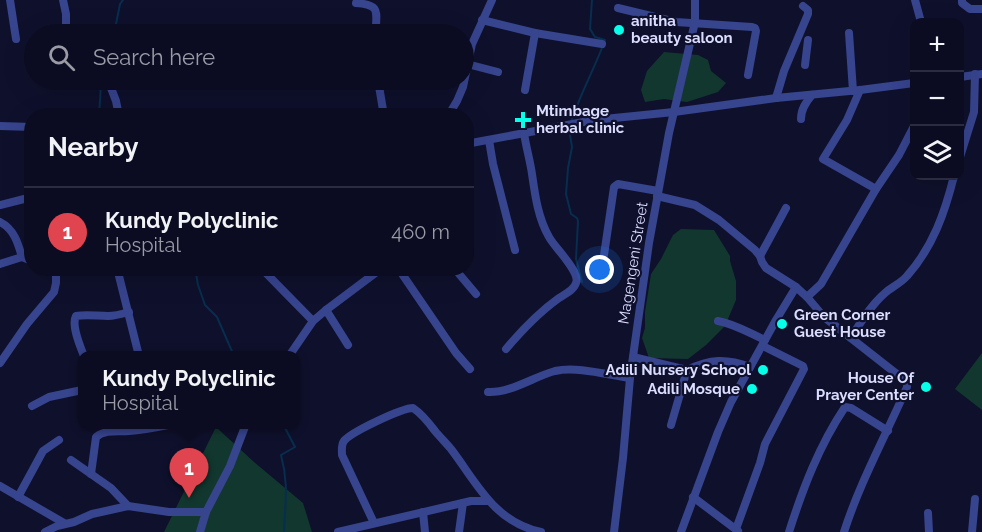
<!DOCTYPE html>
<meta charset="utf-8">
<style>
:root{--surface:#0b0c21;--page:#191a2e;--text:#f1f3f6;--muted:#9a9ba5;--line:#2b2c3f;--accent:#07ffea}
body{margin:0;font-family:Raleway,sans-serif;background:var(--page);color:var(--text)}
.controls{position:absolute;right:18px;top:18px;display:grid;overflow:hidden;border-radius:12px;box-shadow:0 6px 24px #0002}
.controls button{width:54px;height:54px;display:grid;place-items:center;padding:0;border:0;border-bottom:2px solid var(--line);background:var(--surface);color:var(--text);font:30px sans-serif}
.you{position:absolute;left:600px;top:270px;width:21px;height:21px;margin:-15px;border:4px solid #fff;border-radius:50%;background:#1a73e8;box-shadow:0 0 0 9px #1a73e833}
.badge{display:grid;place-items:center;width:39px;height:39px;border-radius:50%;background:var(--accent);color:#fff;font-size:20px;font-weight:700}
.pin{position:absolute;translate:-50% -50px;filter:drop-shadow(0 2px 3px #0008)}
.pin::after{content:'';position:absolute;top:32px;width:21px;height:18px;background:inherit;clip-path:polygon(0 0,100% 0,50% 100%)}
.popup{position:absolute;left:78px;top:351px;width:222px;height:78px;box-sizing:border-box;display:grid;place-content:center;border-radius:12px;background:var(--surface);filter:drop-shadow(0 2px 4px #0005);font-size:20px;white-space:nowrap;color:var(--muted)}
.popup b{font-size:22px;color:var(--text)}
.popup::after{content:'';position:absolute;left:50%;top:100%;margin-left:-12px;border:12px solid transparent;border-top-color:var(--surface)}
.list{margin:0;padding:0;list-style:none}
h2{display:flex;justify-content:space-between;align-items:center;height:78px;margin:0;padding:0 24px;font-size:26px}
h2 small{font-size:20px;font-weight:400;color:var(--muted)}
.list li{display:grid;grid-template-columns:39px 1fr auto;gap:18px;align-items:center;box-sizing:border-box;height:90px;padding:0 24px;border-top:2px solid var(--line)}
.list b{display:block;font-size:22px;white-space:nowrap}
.list p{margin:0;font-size:20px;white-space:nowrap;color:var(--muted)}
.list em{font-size:20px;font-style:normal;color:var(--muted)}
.icon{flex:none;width:33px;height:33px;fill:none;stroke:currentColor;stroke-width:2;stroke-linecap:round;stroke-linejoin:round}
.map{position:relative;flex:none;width:982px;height:532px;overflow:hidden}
.search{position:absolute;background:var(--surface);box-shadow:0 6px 24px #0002;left:24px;top:24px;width:450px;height:66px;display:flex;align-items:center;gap:15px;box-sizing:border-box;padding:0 21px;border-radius:33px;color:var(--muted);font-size:22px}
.panel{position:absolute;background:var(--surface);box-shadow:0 6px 24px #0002;left:24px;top:108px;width:450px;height:168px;border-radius:24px}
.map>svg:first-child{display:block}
.green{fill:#12372f}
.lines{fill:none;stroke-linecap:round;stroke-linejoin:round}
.stream{stroke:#072e4e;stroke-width:2}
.minor{stroke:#37448e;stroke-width:8}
.poi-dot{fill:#07ffea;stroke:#0f102c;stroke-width:2}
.labels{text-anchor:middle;stroke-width:4.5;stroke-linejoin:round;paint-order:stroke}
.poi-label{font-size:15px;font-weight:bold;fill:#dbddff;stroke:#0f102c;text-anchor:start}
.street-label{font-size:15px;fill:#dbddff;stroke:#0f102c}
</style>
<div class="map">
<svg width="982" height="532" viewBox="0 0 982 532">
<rect width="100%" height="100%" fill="#0f102c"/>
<g class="green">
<path d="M664,52l34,3 10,5 3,11 15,12 -8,9 -31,10 -23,-3 -19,3 -4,-12 6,-19z"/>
<path d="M681,229l33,1 16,26v5l6,20v19l-11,26 -19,19 -18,14 -39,-1 -7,-20 3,-10v-16l6,-38 10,-15 12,-24z"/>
<path d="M982,353v57l-27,-21z"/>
<path d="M216,427l38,35 49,41 9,29h-148z"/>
</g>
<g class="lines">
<g class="stream">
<path d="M114,34l6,-30 3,-4"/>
<path d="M99,116l2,-32 2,-4"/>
<path d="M571,122c9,-28 24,-54 34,-82l-10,-3 -5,-8 2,-29"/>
<path d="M569,129l3,18 -4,21 -2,26 5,20 6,4 1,3 -2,38 6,23"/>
<path d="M195,268l3,17 7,20 12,12 17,39"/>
<path d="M283,424l12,23 -14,8c8,29 4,48 3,77"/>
</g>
<g class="minor">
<path d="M10,0l6,39"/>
<path d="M63,0l3,14v20"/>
<path d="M915,0l6,22"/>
<path d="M962,0v3l8,6h12"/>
<path d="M356,3c27,2 19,10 20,31"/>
<path d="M618,8l58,14 76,5 3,1 1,3 -8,44"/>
<path d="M482,20l53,13 67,11"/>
<path d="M849,33l4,58"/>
<path d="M467,64l31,8"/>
<path d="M805,65l3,-25"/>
<path d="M960,77l22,-3"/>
<path d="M108,80l8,21 3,15"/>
<path d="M378,80l6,36"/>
<path d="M525,90l10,-57"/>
<path d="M860,90l-13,30 -24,39 53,30"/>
<path d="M776,98l8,-27 24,-57v-4l-5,-4"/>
<path d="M448,116l9,-15 6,-14 9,-43 20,-44"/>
<path d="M801,119c0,-10 5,-17 11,-24"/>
<path d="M0,126l32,1"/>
<path d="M489,140l4,24 22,86"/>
<path d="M466,144l128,-24 80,-8 102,-14 84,-8 54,-7"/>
<path d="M960,157l14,-45 1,-38"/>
<path d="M657,196l38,9 24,15 36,30 5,6 2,6 4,6 30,19 11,10 17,20 83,65v5c-21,48 -47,95 -63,145"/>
<path d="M0,205l32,-8"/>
<path d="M0,222c14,7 18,21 22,35l10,4"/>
<path d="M604,255l10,-68 4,-3 40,7"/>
<path d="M760,256l26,-48"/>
<path d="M0,264l22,-7"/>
<path d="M117,268l22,88"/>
<path d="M261,268l52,53"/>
<path d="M398,268l58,85 14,16"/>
<path d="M454,268l22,26"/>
<path d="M807,297l14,-13 55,-95 23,-34 15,-29"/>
<path d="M326,310l22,35"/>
<path d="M718,321c17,3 31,12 47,19"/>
<path d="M851,338c9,-15 20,-33 34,-45 7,-6 16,-10 22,-17 26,-29 38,-64 47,-100"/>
<path d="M506,349c16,-19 32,-36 53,-51 6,-4 15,-8 17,-15 5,-11 -22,-36 -27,-46 -11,-19 -14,-42 -17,-63 -2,-14 -6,-27 -8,-41"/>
<path d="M84,356c-4,-10 -13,-31 -8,-40 11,-2 21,0 32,0 7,0 14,-2 21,-4"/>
<path d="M289,356l24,-35 13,-11 56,-42"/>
<path d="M633,357l54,13"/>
<path d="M0,363l27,-39 27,-32 2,-9v-15"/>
<path d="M488,392c23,1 45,-15 67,-21 22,-5 53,4 75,7"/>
<path d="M32,406l17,-9 33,-7"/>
<path d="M671,425l16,-55c23,-11 39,-12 63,-3"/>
<path d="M71,460l40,28 17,18"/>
<path d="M91,474l5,-37c10,-8 21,-5 33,-6 15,-1 29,-4 44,-7"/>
<path d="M0,486l64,37"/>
<path d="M18,497l25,-46 16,-11"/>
<path d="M693,497l45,34"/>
<path d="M423,512l2,20"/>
<path d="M928,513l1,19"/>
<path d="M374,523l-32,-68c0,-5 -1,-10 2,-14 7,-9 58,-33 69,-33 9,6 16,15 22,23 5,6 11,12 16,18 26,34 43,73 90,83"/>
<path d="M736,529l24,-66 5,-19 39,-75 -1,-3 -40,-20"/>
<path d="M45,532l12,-6 17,-4 18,-8 36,-8 41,6h37"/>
<path d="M200,532l6,-20 24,-46 16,-42"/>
<path d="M338,532l133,-31h17"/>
<path d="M459,532l4,-29"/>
<path d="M614,532l9,-74 7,-80 19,-135 20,-110 26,-111v-22"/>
<path d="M681,532l37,-100 13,-30 45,-82 20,-33"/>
<path d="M789,532c14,-44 30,-86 56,-125l6,1 37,23"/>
<path d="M972,532l3,-33"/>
</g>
</g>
<g class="poi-dot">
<circle cx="619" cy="30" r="6"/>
<path d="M520 111h6v6h6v6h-6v6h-6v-6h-6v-6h6z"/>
<circle cx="782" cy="324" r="6"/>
<circle cx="763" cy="370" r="6"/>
<circle cx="926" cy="387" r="6"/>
<circle cx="752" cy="389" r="6"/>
</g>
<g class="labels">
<g class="poi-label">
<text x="631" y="26">anitha<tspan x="631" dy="17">beauty saloon</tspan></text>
<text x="536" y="116">Mtimbage<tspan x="536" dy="17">herbal clinic</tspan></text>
<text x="794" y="320">Green Corner<tspan x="794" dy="17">Guest House</tspan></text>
<text x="751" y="375" text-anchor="end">Adili Nursery School</text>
<text x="914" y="383" text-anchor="end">House Of<tspan x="914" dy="17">Prayer Center</tspan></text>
<text x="740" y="394" text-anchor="end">Adili Mosque</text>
</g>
<g class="street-label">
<text transform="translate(633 263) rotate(-81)" y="5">Magengeni Street</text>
</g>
</g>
</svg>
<div class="controls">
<button>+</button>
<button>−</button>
<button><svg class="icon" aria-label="layers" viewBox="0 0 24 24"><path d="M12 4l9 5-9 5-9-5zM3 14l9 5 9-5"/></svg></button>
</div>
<div class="you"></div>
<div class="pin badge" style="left:189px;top:498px;background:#e0444e">1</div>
<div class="popup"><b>Kundy Polyclinic</b>Hospital</div>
<div class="search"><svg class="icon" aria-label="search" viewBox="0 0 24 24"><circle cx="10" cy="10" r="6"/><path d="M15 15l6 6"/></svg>Search here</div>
<section class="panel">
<h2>Nearby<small></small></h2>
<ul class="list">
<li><span class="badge" style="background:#e0444e">1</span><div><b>Kundy Polyclinic</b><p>Hospital</p></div><em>460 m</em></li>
</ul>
</section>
</div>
